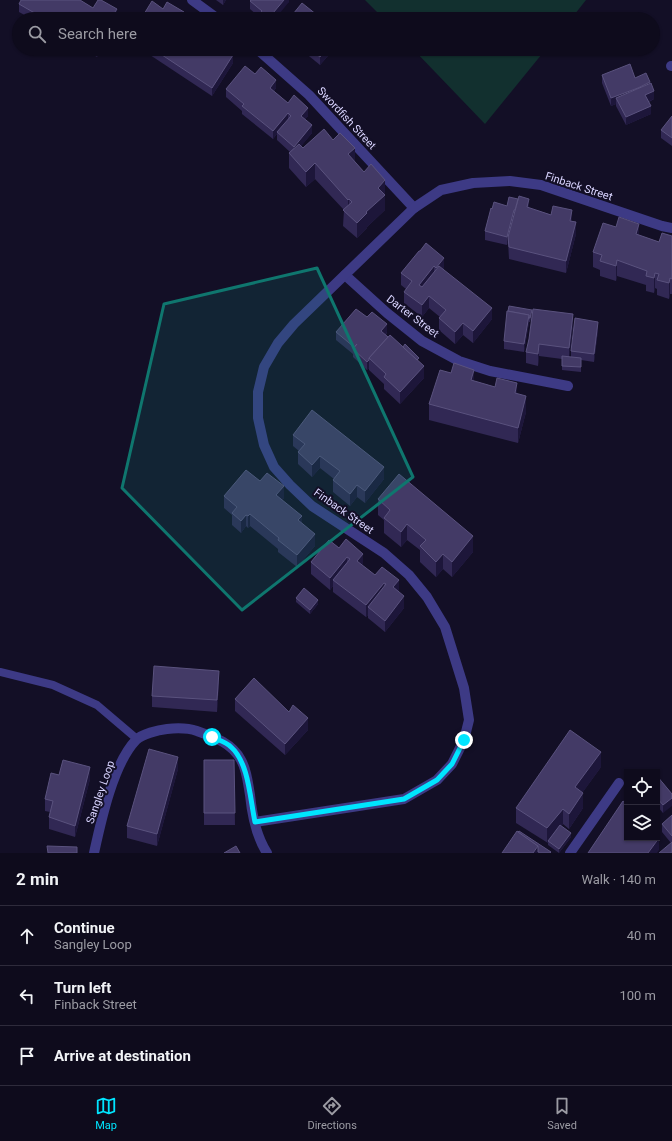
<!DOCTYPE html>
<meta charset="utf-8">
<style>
:root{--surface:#0e0b1c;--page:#1c1929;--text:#f1f3f6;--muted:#9b9ba3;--line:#2e2b3b;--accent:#00e5ff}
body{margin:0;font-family:Roboto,sans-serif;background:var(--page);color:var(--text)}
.controls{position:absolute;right:12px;bottom:12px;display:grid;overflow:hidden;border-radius:0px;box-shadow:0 1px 3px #0004}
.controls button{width:36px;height:36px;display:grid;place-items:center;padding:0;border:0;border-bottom:1px solid var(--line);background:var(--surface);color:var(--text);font:20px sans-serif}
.stop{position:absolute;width:12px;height:12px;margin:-9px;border:3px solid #00e5ff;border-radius:50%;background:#fff}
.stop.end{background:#00e5ff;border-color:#fff;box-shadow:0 1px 4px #0008}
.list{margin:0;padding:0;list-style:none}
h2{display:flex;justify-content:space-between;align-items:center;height:52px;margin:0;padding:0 16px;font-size:17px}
h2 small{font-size:13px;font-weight:400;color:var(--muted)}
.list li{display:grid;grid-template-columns:26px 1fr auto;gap:12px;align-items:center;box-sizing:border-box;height:60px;padding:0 16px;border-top:1px solid var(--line)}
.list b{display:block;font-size:15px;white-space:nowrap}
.list p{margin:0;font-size:13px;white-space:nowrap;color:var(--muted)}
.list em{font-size:13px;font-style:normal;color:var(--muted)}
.icon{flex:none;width:22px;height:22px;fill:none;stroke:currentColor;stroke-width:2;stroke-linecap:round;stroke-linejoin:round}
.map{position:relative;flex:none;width:672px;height:853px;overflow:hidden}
.search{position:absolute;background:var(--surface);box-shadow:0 1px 3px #0004;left:12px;right:12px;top:12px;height:44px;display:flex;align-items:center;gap:10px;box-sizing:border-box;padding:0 14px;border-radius:22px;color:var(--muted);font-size:15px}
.sheet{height:232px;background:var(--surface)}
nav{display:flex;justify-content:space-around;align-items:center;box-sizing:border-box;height:56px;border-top:1px solid var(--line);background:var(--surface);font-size:11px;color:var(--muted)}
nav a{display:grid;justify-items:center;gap:2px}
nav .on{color:var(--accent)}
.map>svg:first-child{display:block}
.green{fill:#12302f}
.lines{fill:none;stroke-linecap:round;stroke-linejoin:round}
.lane{stroke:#3d3a85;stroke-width:8}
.street{stroke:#3d3a85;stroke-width:10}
.wall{fill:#312854}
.shaded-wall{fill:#1d163a}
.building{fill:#433a66;stroke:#5a527e}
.route{stroke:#00e5ff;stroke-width:5}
.marked{fill:#0f766e;fill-opacity:0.2;stroke:#0f766e;stroke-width:3;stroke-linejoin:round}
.labels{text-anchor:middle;stroke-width:4;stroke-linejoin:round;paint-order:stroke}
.street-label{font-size:11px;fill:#d9d4ff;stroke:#130f26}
</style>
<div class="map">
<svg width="672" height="853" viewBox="0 0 672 853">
<rect width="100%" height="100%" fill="#130f26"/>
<g class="green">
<path d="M365,0h221l-15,19h-187z"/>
<path d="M413,49h133l-61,75z"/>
</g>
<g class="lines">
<path class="lane" d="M0,672l53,13 44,20 40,34"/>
<g class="street">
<path d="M192,0l26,19"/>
<path d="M257,49l52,46 105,113"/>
<path d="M671,66h1"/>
<path d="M345,275l42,38 35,28 37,20 31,10 78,15"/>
<path d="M255,822l149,-23 33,-19 15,-16 12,-24 5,-20 -5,-32 -19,-61 -18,-30 -18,-22 -25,-22 -72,-47 -22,-21 -16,-18 -10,-22 -6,-27v-26l6,-25 14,-24 16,-19 120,-116 27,-18 32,-7 37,-2 31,4 121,41 10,2"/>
<path d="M94,853c7,-32 19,-89 42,-113 6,-6 22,-10 31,-11 9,-1 21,-1 30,2 17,6 35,12 44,29 6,10 7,24 9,35 2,20 6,41 17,58"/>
<path d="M570,853l49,-70"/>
</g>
</g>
<g class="wall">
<path d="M216,0h10l-3,5z"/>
<path d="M289,0v2l-31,14 -8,-7v-8z"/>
<path d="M19,4l74,4 24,9 -1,2h-84l-13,-7z"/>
<path d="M83,49h19l-5,8z"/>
<path d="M141,49h82l10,14 -21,33z"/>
<path d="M304,49h30l-14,16 -16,-13z"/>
<path d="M255,74l21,14 -2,3 14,12 20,13 -3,3 7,14 -11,13 2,2 30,-8 31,32 21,8v30l-18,17v1l-10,10 -14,-12 1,-16 -29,-31 -9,8 -17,-19v-15l1,-1 -13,-12v-6l-4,5 -31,-25v-3l-16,-14v-8z"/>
<path d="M602,75l33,3 15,5 4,16 -5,3 2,12 -25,11 -10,-19v-2l-5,2 -9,-23z"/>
<path d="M672,116v30l-11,-8v-8z"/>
<path d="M507,206l22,2 43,13 4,13 -10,39 -57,-14 -1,-17 -1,3 -22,-5v-9z"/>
<path d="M639,235l20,7 13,-6v58h-2l-1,5 -12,-4v-6l-2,-1 -1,5 -8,-2v-6l-29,-9 -1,5 -16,-5v-6l-7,-3v-15z"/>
<path d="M419,251l25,19 48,49 -19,24 -10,-8 -8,9 -16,-14v-12l1,-1 -11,-9 -7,9 -18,-14v-11l2,-3 -5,-4v-12z"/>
<path d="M532,314l-2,8h-1l-5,30 -20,-3v-8z"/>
<path d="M367,317l20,15 -1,3 33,27 5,16 -24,26 -16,-15v-5l-15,-14v-2l-2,2 -14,-13v-3l-17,-14v-8z"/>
<path d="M573,326l-4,31h2v-6l27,-21 -4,32 -13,-2v12l-19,-2v-11l-23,-3 -1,10 -12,-3v-11l3,-13z"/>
<path d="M474,381l43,12 9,19 -8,31 -89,-23v-16z"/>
<path d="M293,435l91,44 -19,24 -8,-6 -7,9 -17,-14v-12l1,-1 -14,-11 -8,9 -14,-13v-12l1,-1 -6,-5z"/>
<path d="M260,481l24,17 -2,2 20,23 13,23 -18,21 -19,-15v-3l-28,-23 -2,2 -2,-2 -5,7 -9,-8v-10l-8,-7v-12z"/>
<path d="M378,499l95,53 -21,25 -9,-8 -7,8 -16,-15v-12l-13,-10 -6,7 -17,-14v-13l-6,-5z"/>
<path d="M329,540l46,35 24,17 5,16 -19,24 -17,-14v-3l-2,2 -33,-25v-6l-3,4 -19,-16v-12z"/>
<path d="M296,598l22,6 -8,10 -14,-12z"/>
<path d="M219,682l-2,30 -65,-5v-11z"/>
<path d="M235,699l54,13 19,18 -23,25 -50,-44z"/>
<path d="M204,760h30l1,65h-31z"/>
<path d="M601,767l-19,26 1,15 -14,21 -6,-5 -2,2 10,11 -12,16 -11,-8v-2l-32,-20v-15z"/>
<path d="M178,769l-21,77 -30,-8v-12z"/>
<path d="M59,775l31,4 -15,58 -26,-8v-12l1,-5 -5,-1v-12z"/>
<path d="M657,776l15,18 -9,19 -6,-7z"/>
<path d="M672,815v38l-1,-10 -9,-11v-8z"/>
</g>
<g class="shaded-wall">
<path d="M223,0h3l-3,5z"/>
<path d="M284,0h5v2l-14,17h-7z"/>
<path d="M117,9v8l-1,2h-5z"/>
<path d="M184,12v7h-4z"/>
<path d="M97,49h5l-5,8z"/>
<path d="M327,49h7l-14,16v-8z"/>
<path d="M233,55v8l-21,33v-8z"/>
<path d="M276,80v8l-6,8v-8z"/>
<path d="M650,82v8l-34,8v6l-5,2v-8z"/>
<path d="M654,91v8l-9,4v-8z"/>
<path d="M651,106v8l-25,11v-8z"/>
<path d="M308,108v8l-7,8v-8z"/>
<path d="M288,113v8l-11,11v2l-4,5v-8z"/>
<path d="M312,125v8l-18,22v-8z"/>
<path d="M355,148v15l-7,-9z"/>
<path d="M315,163v16l-9,8v-15z"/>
<path d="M385,180v30l-18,17v1l-10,10v-15l21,-35z"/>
<path d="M349,199v15l-1,1v-15z"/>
<path d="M529,199v12l-2,-4z"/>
<path d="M514,210v8l-6,19v5l-1,3v-8z"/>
<path d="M572,210v12l-2,-1z"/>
<path d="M576,222v12l-10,39v-12z"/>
<path d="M639,224v15l-3,-5z"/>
<path d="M444,258v12l-8,10v-12z"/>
<path d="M617,260v16l-1,5v-15z"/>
<path d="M434,266v12l-15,19v-12z"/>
<path d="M655,273v15l-1,5v-15z"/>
<path d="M670,278v16l-1,5v-16z"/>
<path d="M429,296v12l-7,9v-12z"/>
<path d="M492,308v11l-19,24v-12z"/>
<path d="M573,314v12l-4,34v-12z"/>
<path d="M529,315v8l-5,29v-8z"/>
<path d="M598,322v8l-4,32v-8z"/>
<path d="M463,323v12l-8,9v-12z"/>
<path d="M387,324v8l-6,7v-8z"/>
<path d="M539,344v12l-1,10v-12z"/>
<path d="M369,360v8l-2,2v-8z"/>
<path d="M424,366v12l-24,26v-12z"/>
<path d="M474,370v15l-3,-5z"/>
<path d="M517,383v16l-2,-6z"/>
<path d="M526,396v16l-8,31v-15z"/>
<path d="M320,456v12l-8,9v-12z"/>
<path d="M384,467v12l-19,24v-12z"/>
<path d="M357,485v12l-7,9v-12z"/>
<path d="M284,486v12l-8,9v-12z"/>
<path d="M250,514v12l-2,2v-12z"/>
<path d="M246,515v11l-5,7v-12z"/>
<path d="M302,516v12l-4,-8z"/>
<path d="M407,524v16l-6,7v-15z"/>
<path d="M315,534v12l-18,21v-12z"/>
<path d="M473,536v16l-21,25v-15z"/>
<path d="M363,554v11l-6,-4z"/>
<path d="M443,554v15l-7,8v-15z"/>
<path d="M347,557v12l-14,11v6l-3,4v-12z"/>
<path d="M399,580v12l-6,7v-12z"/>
<path d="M384,583v11l-16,13v8l-2,2v-12z"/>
<path d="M404,596v12l-19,24v-11z"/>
<path d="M318,600v4l-8,10v-4z"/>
<path d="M219,671v11l-2,30v-12z"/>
<path d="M308,718v12l-23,25v-11z"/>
<path d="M601,752v15l-26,36v-16z"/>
<path d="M178,757v12l-21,77v-12z"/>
<path d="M90,767v12l-15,58v-11z"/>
<path d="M583,793v15l-14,21v-15z"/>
<path d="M672,798v8l-9,7v-8z"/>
<path d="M563,809v15l-14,18 -1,-1 -1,3v-16z"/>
<path d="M571,833v4l-12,16v-4z"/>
<path d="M659,838v12l-2,3h-9z"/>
<path d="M538,846v7h-5z"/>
</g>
<g class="building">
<path d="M21,0h59l13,8 5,-8h3l16,9 -6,9 2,1h-68l-26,-15z"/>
<path d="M251,0h33l-16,19h-13l7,-8 -12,-10z"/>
<path d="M152,1l11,8 4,-7 17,10 -4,7h-39z"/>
<path d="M302,3l20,16h-33z"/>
<path d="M153,49h70l10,6 -21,33z"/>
<path d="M310,49h17l-7,8z"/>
<path d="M630,64l5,14 11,-5 4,9 -12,6 -27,10 -9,-23z"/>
<path d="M245,66l10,8 6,-7 15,13 -6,8 18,15 6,-8 14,13 -7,8 11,9 -18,22 -17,-15 14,-16 -3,-3 -15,18 -31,-25 2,-2 -18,-15z"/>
<path d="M651,83l3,8 -9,4 6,11 -25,11 -10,-19z"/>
<path d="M672,116v22l-11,-8z"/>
<path d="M324,129l9,11 7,-7 15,15 -7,6 16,18 7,-8 14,16 -7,8 7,7 -19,17 1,1 -10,10 -14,-13 9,-8 -3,-3 -1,1 -33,-37 -9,9 -17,-19 10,-9 4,4z"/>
<path d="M519,196l10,3 -2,8 24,8 2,-9 19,4 -2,11 6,1 -10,39 -57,-14 -1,-10z"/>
<path d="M509,197l9,2 -3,11h-1l-7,27 -22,-6 6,-23 1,1 2,-7 13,4z"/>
<path d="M619,217l20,7 -3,10 23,8 3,-9 10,3v43l-2,-1 -1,5 -12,-3 2,-6 -4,-1 -1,5 -8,-2 1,-5 -30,-11 -1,6 -16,-5 2,-6 -9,-3 10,-29 13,4z"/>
<path d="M426,243l18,15 -8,10 -2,-2 -15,19 3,2 17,-21 53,42 -19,23 -10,-8 -8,9 -16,-14 7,-8 -17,-14 -7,9 -18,-13 8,-11 -11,-8 18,-22h1z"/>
<path d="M509,306l23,4 -2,8h-1v-3l-21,-4z"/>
<path d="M356,309l11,8 5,-5 15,12 -6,7 7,6 -19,21v2l-2,2 -14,-13 4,-5 -3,3 -18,-15z"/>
<path d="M533,309l40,5 -4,34 -30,-4 -1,10 -12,-2 3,-13z"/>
<path d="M507,311l22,4 -5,29 -20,-3z"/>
<path d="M575,318l23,4 -4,32 -23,-3z"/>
<path d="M390,335l34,31 -24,26 -16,-15 2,-3 -17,-16z"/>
<path d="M405,344l14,14 -2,2 -14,-13z"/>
<path d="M562,356l19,2v9l-19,-1z"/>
<path d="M454,363l20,7 -3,10 24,7 2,-9 20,5 -2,10 11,3 -8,32 -89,-24 11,-34 11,3z"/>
<path d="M312,410l72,57 -19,24 -8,-6 -7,9 -17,-14 7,-9 -20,-15 -8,9 -14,-13 7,-8 -12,-9z"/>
<path d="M246,470l14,11 7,-8 17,13 -8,9 26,21 -4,4 17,14 -18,21 -19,-15 1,-2 -29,-24 -2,2 -2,-1 -5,6 -9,-8 5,-6 -13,-11z"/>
<path d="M399,474l74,62 -21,26 -9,-8 -7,8 -16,-16 6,-6 -19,-16 -6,8 -17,-14 6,-8 -12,-11z"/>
<path d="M346,539l17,15 -6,7 18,14 7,-8 17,13 -6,7 11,9 -19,25 -17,-14 18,-23 -2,-1 -18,22 -33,-25 17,-21 -3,-2 -17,21 -19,-16 18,-22 10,8z"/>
<path d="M304,588l14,12 -8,10 -14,-12z"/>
<path d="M154,666l65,5 -2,29 -65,-4z"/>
<path d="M254,678l35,34 4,-7 15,13 -23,26 -50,-45z"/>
<path d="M570,730l31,22 -26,35 8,6 -14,21 -6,-5 -16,19 -31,-20z"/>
<path d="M149,749l29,8 -21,77 -30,-8z"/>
<path d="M63,760l27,7 -15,59 -26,-9 4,-16 -8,-2 6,-26 8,2z"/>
<path d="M204,760h30l1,53h-31z"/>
<path d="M657,776l15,18v4l-9,7 -6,-7z"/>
<path d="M623,801l4,3v34h30v-1l2,1 -11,15h-60z"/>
<path d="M672,815v21l-10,-12z"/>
<path d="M560,825l11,8 -12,16 -11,-8z"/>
<path d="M517,831l21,15 -5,7h-31z"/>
<path d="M519,831l32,21 -1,1h-10l-2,-1v-6l-20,-14z"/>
<path d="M672,842v11h-13z"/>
<path d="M47,846l30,1v6h-29z"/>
<path d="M236,846l4,7h-16z"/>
</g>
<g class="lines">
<path class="route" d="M212,737c6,3 14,5 19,10 18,16 19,52 24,75l149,-23 33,-19 15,-16 12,-24"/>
</g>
<path class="marked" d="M317,268l96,209 -171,133 -120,-122 42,-184z"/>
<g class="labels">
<g class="street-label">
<text transform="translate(347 118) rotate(47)" y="4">Swordfish Street</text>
<text transform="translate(579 186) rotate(18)" y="4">Finback Street</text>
<text transform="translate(413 316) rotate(37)" y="4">Darter Street</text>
<text transform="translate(344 511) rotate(35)" y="4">Finback Street</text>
<text transform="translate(100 792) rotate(-71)" y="4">Sangley Loop</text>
</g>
</g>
</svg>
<div class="controls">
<button><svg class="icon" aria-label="locate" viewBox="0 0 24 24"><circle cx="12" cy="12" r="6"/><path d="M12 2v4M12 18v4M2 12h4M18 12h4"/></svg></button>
<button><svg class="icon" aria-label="layers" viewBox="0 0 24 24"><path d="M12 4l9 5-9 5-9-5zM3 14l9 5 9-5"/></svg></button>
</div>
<div class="stop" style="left:212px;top:737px"></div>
<div class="stop end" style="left:464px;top:740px"></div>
<div class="search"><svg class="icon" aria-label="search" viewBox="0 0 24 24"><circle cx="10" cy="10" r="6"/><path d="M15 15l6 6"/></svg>Search here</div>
</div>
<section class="sheet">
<h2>2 min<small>Walk · 140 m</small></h2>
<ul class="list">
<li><svg class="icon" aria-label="ahead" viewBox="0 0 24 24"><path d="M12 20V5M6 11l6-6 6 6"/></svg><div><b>Continue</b><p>Sangley Loop</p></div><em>40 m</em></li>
<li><svg class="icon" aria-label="left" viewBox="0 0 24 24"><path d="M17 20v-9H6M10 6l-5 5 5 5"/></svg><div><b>Turn left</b><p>Finback Street</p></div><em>100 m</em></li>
<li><svg class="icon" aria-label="arrive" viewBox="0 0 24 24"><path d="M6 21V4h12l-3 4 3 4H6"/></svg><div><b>Arrive at destination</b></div></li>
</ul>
</section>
<nav>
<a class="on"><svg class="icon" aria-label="map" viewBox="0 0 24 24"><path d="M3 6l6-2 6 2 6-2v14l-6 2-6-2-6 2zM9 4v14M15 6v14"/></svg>Map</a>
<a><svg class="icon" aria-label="directions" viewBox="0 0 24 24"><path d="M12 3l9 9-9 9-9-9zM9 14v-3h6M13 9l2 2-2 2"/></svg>Directions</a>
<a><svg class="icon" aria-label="saved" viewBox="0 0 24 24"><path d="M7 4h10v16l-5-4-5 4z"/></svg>Saved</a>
</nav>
